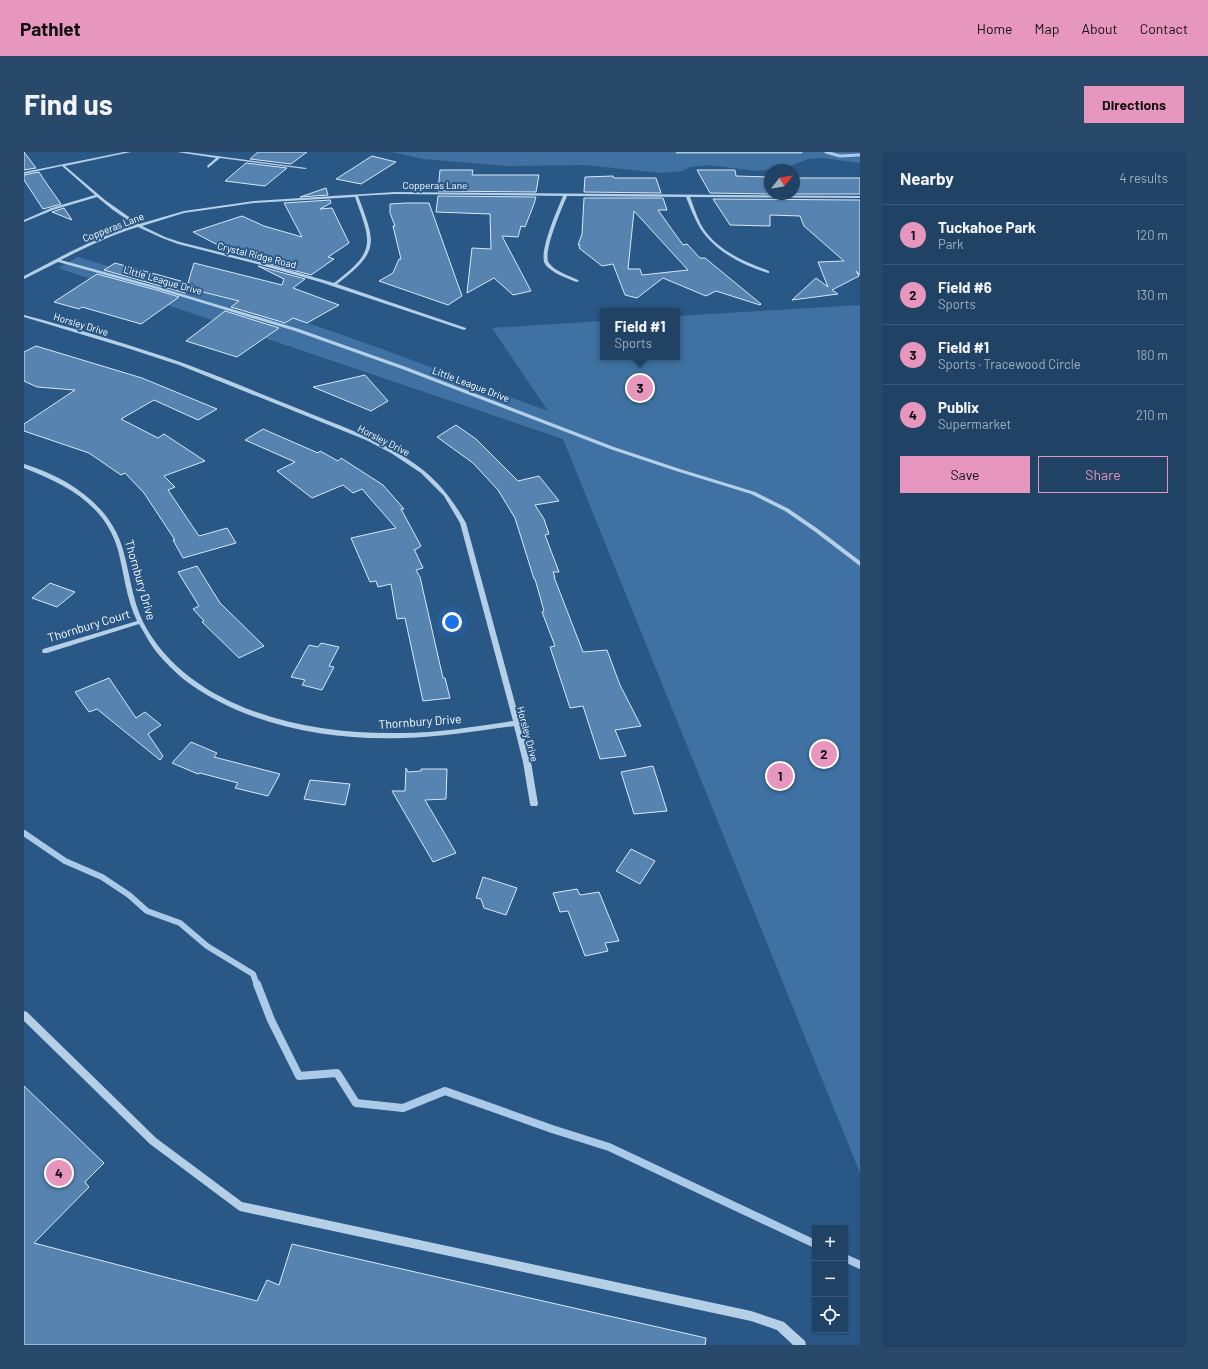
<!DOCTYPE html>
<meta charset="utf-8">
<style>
:root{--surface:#204264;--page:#28496a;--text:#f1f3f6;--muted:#a2b0bf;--line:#3d5b78;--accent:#e797bd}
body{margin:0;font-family:Barlow,sans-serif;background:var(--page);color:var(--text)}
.controls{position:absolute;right:12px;bottom:12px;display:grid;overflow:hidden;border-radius:0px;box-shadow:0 1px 3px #0004}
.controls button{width:36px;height:36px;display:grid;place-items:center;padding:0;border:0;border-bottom:1px solid var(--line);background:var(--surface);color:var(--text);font:20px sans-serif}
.compass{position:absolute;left:740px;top:12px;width:36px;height:36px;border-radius:50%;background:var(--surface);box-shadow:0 1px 3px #0004;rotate:59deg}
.you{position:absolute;left:428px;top:470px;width:14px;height:14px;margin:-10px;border:3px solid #fff;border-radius:50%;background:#1a73e8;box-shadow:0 0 0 6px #1a73e833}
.badge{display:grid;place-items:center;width:26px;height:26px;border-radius:50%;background:var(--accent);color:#111;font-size:13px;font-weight:700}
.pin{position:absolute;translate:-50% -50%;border:2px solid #fff;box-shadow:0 1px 4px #0006}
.popup{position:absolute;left:576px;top:156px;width:80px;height:52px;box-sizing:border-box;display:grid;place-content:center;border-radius:0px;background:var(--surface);filter:drop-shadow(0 1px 3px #0005);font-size:13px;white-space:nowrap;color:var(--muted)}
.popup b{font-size:15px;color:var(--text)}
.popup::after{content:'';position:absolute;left:50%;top:100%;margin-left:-8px;border:8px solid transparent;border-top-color:var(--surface)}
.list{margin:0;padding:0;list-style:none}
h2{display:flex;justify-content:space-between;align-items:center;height:52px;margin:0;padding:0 16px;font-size:17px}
h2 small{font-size:13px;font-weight:400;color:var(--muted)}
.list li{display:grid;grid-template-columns:26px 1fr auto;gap:12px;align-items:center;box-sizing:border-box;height:60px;padding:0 16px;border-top:1px solid var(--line)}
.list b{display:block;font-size:15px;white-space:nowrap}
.list p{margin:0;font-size:13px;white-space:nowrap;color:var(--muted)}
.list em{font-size:13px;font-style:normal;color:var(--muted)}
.actions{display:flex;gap:8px;padding:12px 16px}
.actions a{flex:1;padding:9px 0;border:1px solid var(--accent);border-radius:0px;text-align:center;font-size:14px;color:var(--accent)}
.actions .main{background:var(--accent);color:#111}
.icon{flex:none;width:22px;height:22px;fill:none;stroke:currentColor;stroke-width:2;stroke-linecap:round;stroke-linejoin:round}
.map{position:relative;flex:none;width:836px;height:1193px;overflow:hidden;border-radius:0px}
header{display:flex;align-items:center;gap:24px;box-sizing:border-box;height:56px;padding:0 20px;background:var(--accent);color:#111}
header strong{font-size:19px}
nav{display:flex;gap:22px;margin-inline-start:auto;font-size:14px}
.intro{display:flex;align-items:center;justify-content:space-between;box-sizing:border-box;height:96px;padding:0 24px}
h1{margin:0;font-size:28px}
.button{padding:10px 18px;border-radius:0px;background:var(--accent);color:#111;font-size:14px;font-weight:700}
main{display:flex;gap:24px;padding:0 24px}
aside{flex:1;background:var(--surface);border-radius:0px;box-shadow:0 1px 3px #0004}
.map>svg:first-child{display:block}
.green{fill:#3f72a2}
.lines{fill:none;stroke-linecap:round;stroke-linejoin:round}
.stream-far2{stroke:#aacae7;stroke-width:3}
.stream-far1{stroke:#aacae7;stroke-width:6}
.stream{stroke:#aacae7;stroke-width:8}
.building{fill:#5683af;stroke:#d8e8f6;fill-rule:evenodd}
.minor{fill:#b5cfe7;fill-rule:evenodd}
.labels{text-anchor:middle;stroke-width:4;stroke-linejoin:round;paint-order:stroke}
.far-street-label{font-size:10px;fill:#fff;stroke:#2a5886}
.street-label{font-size:12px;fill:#fff;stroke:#2a5886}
</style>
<header>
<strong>Pathlet</strong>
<nav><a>Home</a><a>Map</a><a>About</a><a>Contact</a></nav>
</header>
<div class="intro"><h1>Find us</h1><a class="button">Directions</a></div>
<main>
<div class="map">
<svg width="836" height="1193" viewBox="0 0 836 1193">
<rect width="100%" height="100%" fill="#2a5886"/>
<g class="green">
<path d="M368,0h468v11l-37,-5 -15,1 -24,9 -27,3 -48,-6 -19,2 -8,4 -21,2 -75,-8 -80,1 -83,-7z"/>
<path d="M54,105c59,19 121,32 180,50 98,30 194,69 290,104l-56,-83 111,-7v36h74v-41l183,-11v868l-297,-734 -505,-171z"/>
</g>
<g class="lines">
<g class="stream-far2">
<path d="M653,0h124"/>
<path d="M802,0l14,4 20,-1"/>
</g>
<path class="stream-far1" d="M0,681l41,28 37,16 27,18 18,16 33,12 27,23 46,28 4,11"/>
<g class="stream">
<path d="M233,832l14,36 28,56 38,-3 19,30 47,5 42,-17 107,38 57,18 206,97"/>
<path d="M821,1106l15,7"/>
</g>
</g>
<g class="building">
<path d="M0,0l12,16 -12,2z"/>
<path d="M234,0h49l-16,12 -41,-5z"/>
<path d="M348,4l24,6 -35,22 -25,-5z"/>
<path d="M222,11l41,5 -22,18 -40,-5z"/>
<path d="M416,18h33l-1,5h67l-3,17 -98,-1z"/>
<path d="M673,18h38l1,6 34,1v17l-60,-1z"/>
<path d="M15,20l10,15 12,17 -18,5 -19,-29v-5z"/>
<path d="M589,24l1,2h42l5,15 -77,-1 1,-15z"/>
<rect x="770" y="26" width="66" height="16"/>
<path d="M302,36l2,7 -28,2z"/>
<path d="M414,44l98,1 -2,7 -9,23 -4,-1 -3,11 -16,-1 29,55 -18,4 -19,-17 -27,15 5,-45 19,1 -1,-35 -54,-2z"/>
<path d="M560,46h79l4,12h-9l25,35 4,-1 13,14h5l56,46 -1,1 -44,-14 -10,5 -43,-18 -26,20 -12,-3 -12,-31 -11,2 -23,-18 1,-3h-2l4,-11zM610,59l32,35 22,24 -46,5 -2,-6h-12z"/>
<path d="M689,47l147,1v75l-4,-4 3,5 -27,14 6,4 -46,6 24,-22 12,9 -10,-25 26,-1 -40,-35 -4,-10 -30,-1v11l-40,-1z"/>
<path d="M306,48l1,3 -11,6 12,-1 17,35 -21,14 6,2 -23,16 -74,-20 -44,-23 49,-16 22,10 38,11 -18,-34z"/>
<path d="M382,51h23l33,93 -14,9 -69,-24 14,-8 6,-14h2l-8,-33h2l-5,-13v-9z"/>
<path d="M40,56l8,12 -20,-8z"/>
<path d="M91,111l73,20 6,-20 88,22 2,-6 -26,-13 47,13 -12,9 46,17 -32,18 -14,-5 -8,5 -54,-16 8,-6 -48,-12 -6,4 -81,-23z"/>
<path d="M73,122l63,17 19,6 -38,27 -59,-17 -3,2 -25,-7z"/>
<path d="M201,159l54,17 -42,29 -51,-16z"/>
<path d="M12,194l106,32 75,31 -19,11 -44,-20 -33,19 37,19 6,-4 41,27 -41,15 11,11 -7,3 31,46 28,-8 9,15 -53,15 -10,-18h2l-31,-47 -19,-20 -4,2 -32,-22 -65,-22v-7l51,-34 -38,-3 -13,-6v-29z"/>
<path d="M341,223l23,26 -17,10 -58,-24z"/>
<path d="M432,273l20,14 42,42 21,-5 20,25 -24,4 9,14 5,15 -4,1 14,37h-6l2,5h-1l29,75 24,-2 13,35 21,41 -26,4 11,26 -26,3 -17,-53 -13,2 -20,-61 5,-1 -13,-34 2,-1 -9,-32h-1l-19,-61 -17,-28 -25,-27 -36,-26z"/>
<path d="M239,277l55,24 2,-2 18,10 3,-3 42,27 21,24h-3l20,37 -6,4 -1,-1 9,19 -7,2 4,7 23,101h2l5,20 -27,3 -18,-83 -8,1 -6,-35 -13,3 -2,-6 -6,1 -19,-44 45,-10 -34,-39 -9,4 -10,-8 -31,13 -35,-27 18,-9 -50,-22z"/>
<path d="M173,414l23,37 44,43 -25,12 -37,-36 2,-1 -11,-12 6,-3 -21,-34z"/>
<path d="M26,431l25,9 -18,15 -25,-9z"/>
<path d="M297,491l18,4 -10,19 5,1 -12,23 -20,-5 3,-5 -14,-3 18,-32 9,2z"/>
<path d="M85,526l27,40 9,-6 16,13 -13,9 15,22 -3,4 -63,-51 -8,3 -14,-20z"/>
<path d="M167,590l26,11 -3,4 66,17 -12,22 -33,-8 3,-5 -38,-10 -2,1 -26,-11z"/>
<path d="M629,614l14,45 -33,3 -13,-42z"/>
<path d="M382,616l2,4 13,-1v-2h26l-1,30 -21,1 31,53 -23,9 -41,-71h13z"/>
<path d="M286,628l40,4 -5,21 -41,-6z"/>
<path d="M607,697l24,12 -15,23 -24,-13z"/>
<path d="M459,725l34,11 -11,27 -22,-7 -3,-9 -5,-1z"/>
<path d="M553,737l3,6 19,-3 20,49 -14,2 3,8 -23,5 -17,-45 -8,1 -7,-19z"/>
<path d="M0,934l80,77 -19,19 4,5 -55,56 223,58 10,-21 12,5 13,-41 414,94 -1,7h-681z"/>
</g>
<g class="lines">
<g class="minor">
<path d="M100,0h7l-66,14 40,34 34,24 45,-13 70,-10 141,-9 465,4v2l-170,-1c4,10 7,21 13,31 15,23 42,34 66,43v2h-1c-26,-8 -53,-22 -68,-45 -6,-10 -10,-21 -14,-31l-119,-1c-5,12 -25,57 -18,67 5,8 21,13 29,17l1,1 -2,1c-9,-3 -27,-10 -32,-18 -7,-11 13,-56 18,-68l-168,-2 -37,2c18,48 22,55 -21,88l129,44v1l-2,1 -144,-48 -63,-18 -79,-20 -16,-6 -24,-11c-27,8 -52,20 -77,33l101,28 137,41 107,38 208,80 66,22 75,23 34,17 29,20 42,32v5l-46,-35 -29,-20 -34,-17 -75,-23 -66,-22 -208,-80 -107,-38 -135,-41 -102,-28 -34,17v-3c36,-19 72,-39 111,-51l-22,-15 -16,-13 -44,13 -29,12v-2l27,-12 44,-13 -33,-29 -38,8v-2zM331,45c17,47 21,54 -21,86l-59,-17 -95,-24 -15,-5 -23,-11 42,-13 70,-10z"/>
<path d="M153,0h10l120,16 -2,1 -85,-11 -12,10 -1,-2 9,-8z"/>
<path d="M0,163c53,14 107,30 159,48 41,15 80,32 121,48 38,16 77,28 111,53 22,15 38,36 51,59l65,239 7,42 -1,2h-6l-1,-2 -7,-42 -9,-36c-37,5 -74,11 -111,12 -74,3 -161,-13 -221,-60 -8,-7 -16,-15 -23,-23 -8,-9 -14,-21 -20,-31l-92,29h-4l-1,-2 1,-2 94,-28c-11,-23 -13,-48 -19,-71 -13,-46 -53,-66 -94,-82v-4c43,13 87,41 99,86 7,24 9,49 20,72 46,89 167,113 258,111 38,0 75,-7 112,-12l-53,-198 -16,-27 -23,-23 -30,-20 -25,-13 -187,-75 -52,-17 -103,-31z"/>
<path d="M0,859l3,1 129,126 86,64 509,109 33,11 21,19 1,4h-13l-16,-15 -26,-9 -511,-110 -3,-2 -87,-65 -126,-123z"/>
</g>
</g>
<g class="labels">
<g class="far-street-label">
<text x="411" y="37">Copperas Lane</text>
<text transform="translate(89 75) rotate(-21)" y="4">Copperas Lane</text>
<text transform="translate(233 103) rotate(14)" y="4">Crystal Ridge Road</text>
<text transform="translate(139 128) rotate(16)" y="4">Little League Drive</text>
<text transform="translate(57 172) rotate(17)" y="4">Horsley Drive</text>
<text transform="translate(447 232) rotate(21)" y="4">Little League Drive</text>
<text transform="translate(360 288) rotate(27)" y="4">Horsley Drive</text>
<text transform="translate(504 582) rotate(75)" y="4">Horsley Drive</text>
</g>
<g class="street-label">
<text transform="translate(116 428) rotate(74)" y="4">Thornbury Drive</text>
<text transform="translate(65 474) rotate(-17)" y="4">Thornbury Court</text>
<text transform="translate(396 570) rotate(-4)" y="4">Thornbury Drive</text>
</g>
</g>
</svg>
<div class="controls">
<button>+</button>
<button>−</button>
<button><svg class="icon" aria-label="locate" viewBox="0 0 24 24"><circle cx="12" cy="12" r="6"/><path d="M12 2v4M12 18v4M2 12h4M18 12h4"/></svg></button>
</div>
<svg class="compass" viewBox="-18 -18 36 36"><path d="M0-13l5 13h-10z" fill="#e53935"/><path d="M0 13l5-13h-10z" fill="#a2b0bf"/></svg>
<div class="you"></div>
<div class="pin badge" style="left:756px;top:624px">1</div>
<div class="pin badge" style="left:800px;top:602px">2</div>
<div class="pin badge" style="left:616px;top:236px">3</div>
<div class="popup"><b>Field #1</b>Sports</div>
<div class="pin badge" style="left:35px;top:1021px">4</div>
</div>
<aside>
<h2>Nearby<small>4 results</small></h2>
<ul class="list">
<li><span class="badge">1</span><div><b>Tuckahoe Park</b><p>Park</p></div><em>120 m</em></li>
<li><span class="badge">2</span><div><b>Field #6</b><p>Sports</p></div><em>130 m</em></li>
<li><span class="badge">3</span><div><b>Field #1</b><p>Sports · Tracewood Circle</p></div><em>180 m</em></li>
<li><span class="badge">4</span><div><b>Publix</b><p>Supermarket</p></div><em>210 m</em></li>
</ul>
<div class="actions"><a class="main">Save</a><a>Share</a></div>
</aside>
</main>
